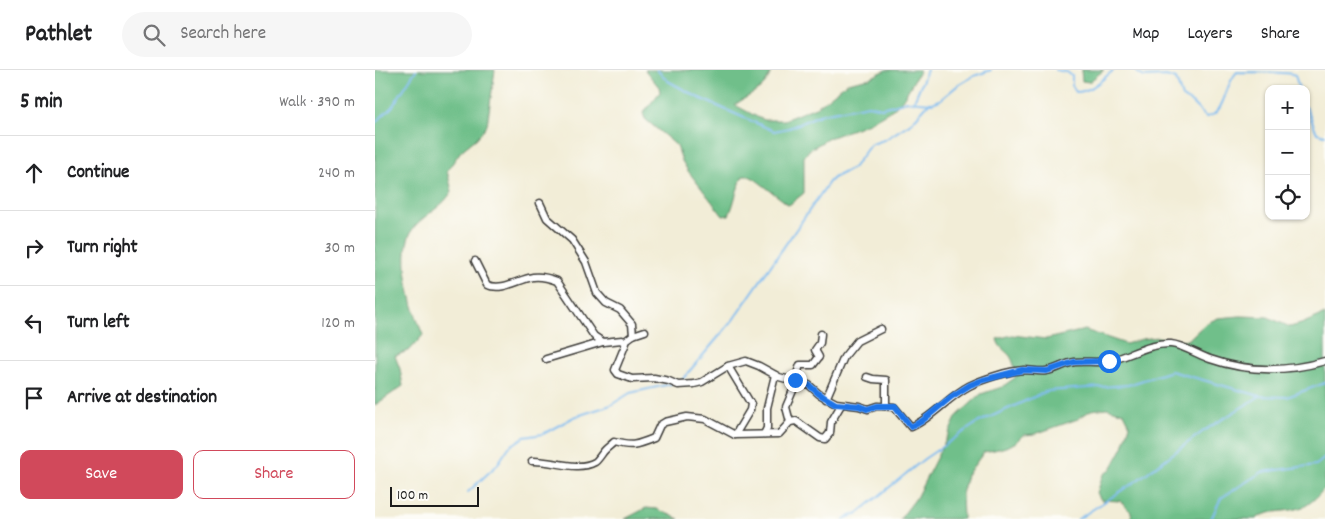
<!DOCTYPE html>
<meta charset="utf-8">
<style>
:root{--surface:#fff;--page:#f6f6f6;--text:#202124;--muted:#757577;--line:#e0e0e0;--accent:#d1495b}
body{margin:0;font-family:Dekko,sans-serif;background:var(--page);color:var(--text)}
.controls{position:absolute;right:15px;top:15px;display:grid;overflow:hidden;border-radius:10px;box-shadow:0 1px 4px #0004}
.controls button{width:45px;height:45px;display:grid;place-items:center;padding:0;border:0;border-bottom:1px solid var(--line);background:var(--surface);color:var(--text);font:25px sans-serif}
.scale{position:absolute;left:15px;bottom:12px;width:89px;box-sizing:border-box;padding-left:5px;border:2px solid #1c1c1c;border-top:0;font-size:14px;line-height:18px;white-space:nowrap;color:#1c1c1c;-webkit-text-stroke:4px #fdfcf7;paint-order:stroke}
.stop{position:absolute;width:15px;height:15px;margin:-11px;border:4px solid #1a73e8;border-radius:50%;background:#fff}
.stop.end{background:#1a73e8;border-color:#fff;box-shadow:0 1px 5px #0008}
.list{margin:0;padding:0;list-style:none}
h2{display:flex;justify-content:space-between;align-items:center;height:65px;margin:0;padding:0 20px;font-size:21px}
h2 small{font-size:16px;font-weight:400;color:var(--muted)}
.list li{display:grid;grid-template-columns:32px 1fr auto;gap:15px;align-items:center;box-sizing:border-box;height:75px;padding:0 20px;border-top:1px solid var(--line)}
.list b{display:block;font-size:19px;white-space:nowrap}
.list em{font-size:16px;font-style:normal;color:var(--muted)}
.actions{display:flex;gap:10px;padding:15px 20px}
.actions a{flex:1;padding:11px 0;border:1px solid var(--accent);border-radius:10px;text-align:center;font-size:18px;color:var(--accent)}
.actions .main{background:var(--accent);color:#fff}
.icon{flex:none;width:28px;height:28px;fill:none;stroke:currentColor;stroke-width:2;stroke-linecap:round;stroke-linejoin:round}
.map{position:relative;flex:none;width:950px;height:449px;overflow:hidden}
header{display:flex;align-items:center;gap:30px;box-sizing:border-box;height:70px;padding:0 25px;background:var(--surface);border-bottom:1px solid var(--line)}
header strong{font-size:24px}
nav{display:flex;gap:28px;margin-inline-start:auto;font-size:18px}
.search{width:350px;height:45px;background:var(--page);display:flex;align-items:center;gap:12px;box-sizing:border-box;padding:0 18px;border-radius:28px;color:var(--muted);font-size:19px}
main{display:flex}
aside{flex:1;background:var(--surface)}
.map>svg:first-child{display:block}
.forest{fill:#70bf8a;stroke:#466e53}
.lines{fill:none;stroke-linecap:round;stroke-linejoin:round}
.stream{stroke:#7dbbf0;stroke-width:2}
.minor-casing{stroke:#3c3b38;stroke-width:9}
.minor{stroke:#fff;stroke-width:6}
.route{stroke:#1a73e8;stroke-width:6}
</style>
<header>
<strong>Pathlet</strong>
<div class="search"><svg class="icon" aria-label="search" viewBox="0 0 24 24"><circle cx="10" cy="10" r="6"/><path d="M15 15l6 6"/></svg>Search here</div>
<nav><a>Map</a><a>Layers</a><a>Share</a></nav>
</header>
<main>
<aside>
<h2>5 min<small>Walk · 390 m</small></h2>
<ul class="list">
<li><svg class="icon" aria-label="ahead" viewBox="0 0 24 24"><path d="M12 20V5M6 11l6-6 6 6"/></svg><div><b>Continue</b></div><em>240 m</em></li>
<li><svg class="icon" aria-label="right" viewBox="0 0 24 24"><path d="M7 20v-9h11M14 6l5 5-5 5"/></svg><div><b>Turn right</b></div><em>30 m</em></li>
<li><svg class="icon" aria-label="left" viewBox="0 0 24 24"><path d="M17 20v-9H6M10 6l-5 5 5 5"/></svg><div><b>Turn left</b></div><em>120 m</em></li>
<li><svg class="icon" aria-label="arrive" viewBox="0 0 24 24"><path d="M6 21V4h12l-3 4 3 4H6"/></svg><div><b>Arrive at destination</b></div></li>
</ul>
<div class="actions"><a class="main">Save</a><a>Share</a></div>
</aside>
<div class="map">
<svg width="950" height="449" viewBox="0 0 950 449">
<rect width="100%" height="100%" fill="#fdfcf7"/>
<filter id="ink" filterUnits="userSpaceOnUse"><feTurbulence type="fractalNoise" baseFrequency=".02" numOctaves="2"/><feDisplacementMap in="SourceGraphic" scale="10" xChannelSelector="R" yChannelSelector="G"/><feConvolveMatrix kernelMatrix="1 2 1 2 8 2 1 2 1" color-interpolation-filters="sRGB"/></filter>
<filter id="wash" filterUnits="userSpaceOnUse"><feTurbulence type="fractalNoise" baseFrequency=".0096" numOctaves="4" result="noise"/><feDisplacementMap in="SourceGraphic" scale="20" xChannelSelector="R" yChannelSelector="G"/><feGaussianBlur stdDeviation="1.12" result="paint"/><feColorMatrix in="noise" values="0 0 0 0 0 0 0 0 0 0 0 0 0 0 0 0 0 1.4 0 .05"/><feComposite in="paint" operator="in"/></filter>
<g filter="url(#wash)">
<rect width="100%" height="100%" fill="#f2edd7"/>
<g class="forest">
<path d="M0,0h120l-8,55 -10,13 -16,13 -14,20 5,20c-9,16 -25,22 -37,35 -20,23 -3,83 8,109l-13,15 -15,6 5,13 3,17 -28,19z"/>
<path d="M270,0h126c-5,22 -21,23 -36,35l24,13 6,2h19l34,-14 29,-23 23,-5 16,-8h34l-17,29 -10,10 -24,14 -40,15 -20,12 -5,7v36l-15,12 -34,-26 -6,-3h-6c-7,13 -8,27 -14,39l-6,1 -35,-45 -6,-10 -5,-15 -32,-27 -2,-6 17,-21 -1,-5z"/>
<path d="M706,0h23l-15,12 -7,-1z"/>
<path d="M950,244v174c-6,6 -12,14 -20,18 -16,8 -35,2 -49,13h-124l-1,-7 -11,-11 -19,-1 -4,-7 6,-18 8,-6 12,-22 7,-22 -6,-12 -17,-5 -16,2 -13,9 -43,15 -11,1c-10,12 -25,14 -40,17l-17,23 -5,19 1,25h-63l16,-21 32,-63 9,-19 24,-22 21,-7 14,-10c-1,-7 -2,-15 -6,-21 -5,-6 -11,-8 -13,-17l15,-4 34,4 39,-9 41,14 16,-5 16,-2 26,4 5,-2 16,-15 13,-6 22,-2 28,1 22,10 11,-3z"/>
<path d="M271,438l11,1 22,10h-54z"/>
</g>
<g class="lines">
<g class="stream">
<path d="M282,0l11,11 29,16 77,34 15,-3 33,-14 46,-9 14,3 25,-7 25,2 8,-3 17,-14 17,-10 17,-6"/>
<path d="M680,0l12,2 5,4v9l4,7c16,0 27,-14 38,-22"/>
<path d="M759,0l10,7 22,-1 10,3 6,18 10,6 14,14c20,-2 18,-33 31,-45 11,1 50,-1 58,3l4,14"/>
<path d="M539,31l13,-31"/>
<path d="M931,37l11,26 8,2"/>
<path d="M0,53l17,-16 24,-37"/>
<path d="M303,312l3,-1 52,-61 96,-138 4,-4 20,-10 17,-23 16,-6 25,-16 18,-20"/>
<path d="M93,422l29,-27 12,-18 15,-10 19,-3 31,-17 37,-12 19,-12 41,-9"/>
<path d="M469,449l14,-6 66,-54 53,-36 70,-32 81,-6 43,-14 89,25 27,1 38,-14"/>
<path d="M703,449l54,-35 73,-54 55,-34"/>
<path d="M836,449l10,-21 41,-26 54,-7 9,-7"/>
</g>
</g>
</g>
<g filter="url(#ink)">
<g class="lines">
<defs>
<g id="minor">
<path d="M165,133l7,15 25,22 14,22 11,31 9,10 14,7 12,14 1,11"/>
<path d="M100,191l12,24c16,6 30,-5 46,-8 8,-1 16,1 24,4l37,55 9,6 19,-2 4,3 -11,27 3,4 14,5 22,-1 15,3 9,4 16,-1 8,-2 26,-16 18,-5 13,5 20,11 30,8 10,9 17,9 23,3 9,3 9,-3 17,1 17,20c21,-9 37,-30 58,-41 14,-7 39,-15 55,-16 7,0 15,2 22,1 10,-1 19,-8 29,-9 11,-1 23,1 34,-1 21,-5 40,-18 62,-17 11,1 28,11 39,15 37,13 77,13 115,2"/>
<path d="M250,271l8,-6 12,-4"/>
<path d="M171,289l57,-17"/>
<path d="M353,296l23,38 -1,6 -15,25"/>
<path d="M492,307l6,2 13,1v25"/>
<path d="M420,310l5,-15h13l6,-8 -4,-7 5,-7 1,-9"/>
<path d="M451,329l18,-42 13,-16 24,-12"/>
<path d="M415,352l-4,-15 11,-26"/>
<path d="M389,364l3,-6v-20l8,-33"/>
<path d="M157,391c20,-1 45,11 63,1 4,-3 7,-9 10,-12 3,-3 6,-5 9,-8 18,5 23,3 40,-4l6,-13 5,-3 22,-5 18,2 30,16 44,-1 11,-12 6,-1 24,17 5,1 5,-6 1,-11 10,-17"/>
</g>
</defs>
<use href="#minor" class="minor-casing"/>
<use href="#minor" class="minor"/>
</g>
</g>
<g class="lines" filter="url(#ink)">
<path class="route" d="M420,310l14,5 10,9 17,10 23,2 8,3 10,-3h18l16,21 11,-6 29,-24 19,-12 13,-5 39,-10 25,1 27,-9 35,-1"/>
</g>
</svg>
<div class="controls">
<button>+</button>
<button>−</button>
<button><svg class="icon" aria-label="locate" viewBox="0 0 24 24"><circle cx="12" cy="12" r="6"/><path d="M12 2v4M12 18v4M2 12h4M18 12h4"/></svg></button>
</div>
<div class="scale">100 m</div>
<div class="stop" style="left:734px;top:291px"></div>
<div class="stop end" style="left:420px;top:310px"></div>
</div>
</main>
